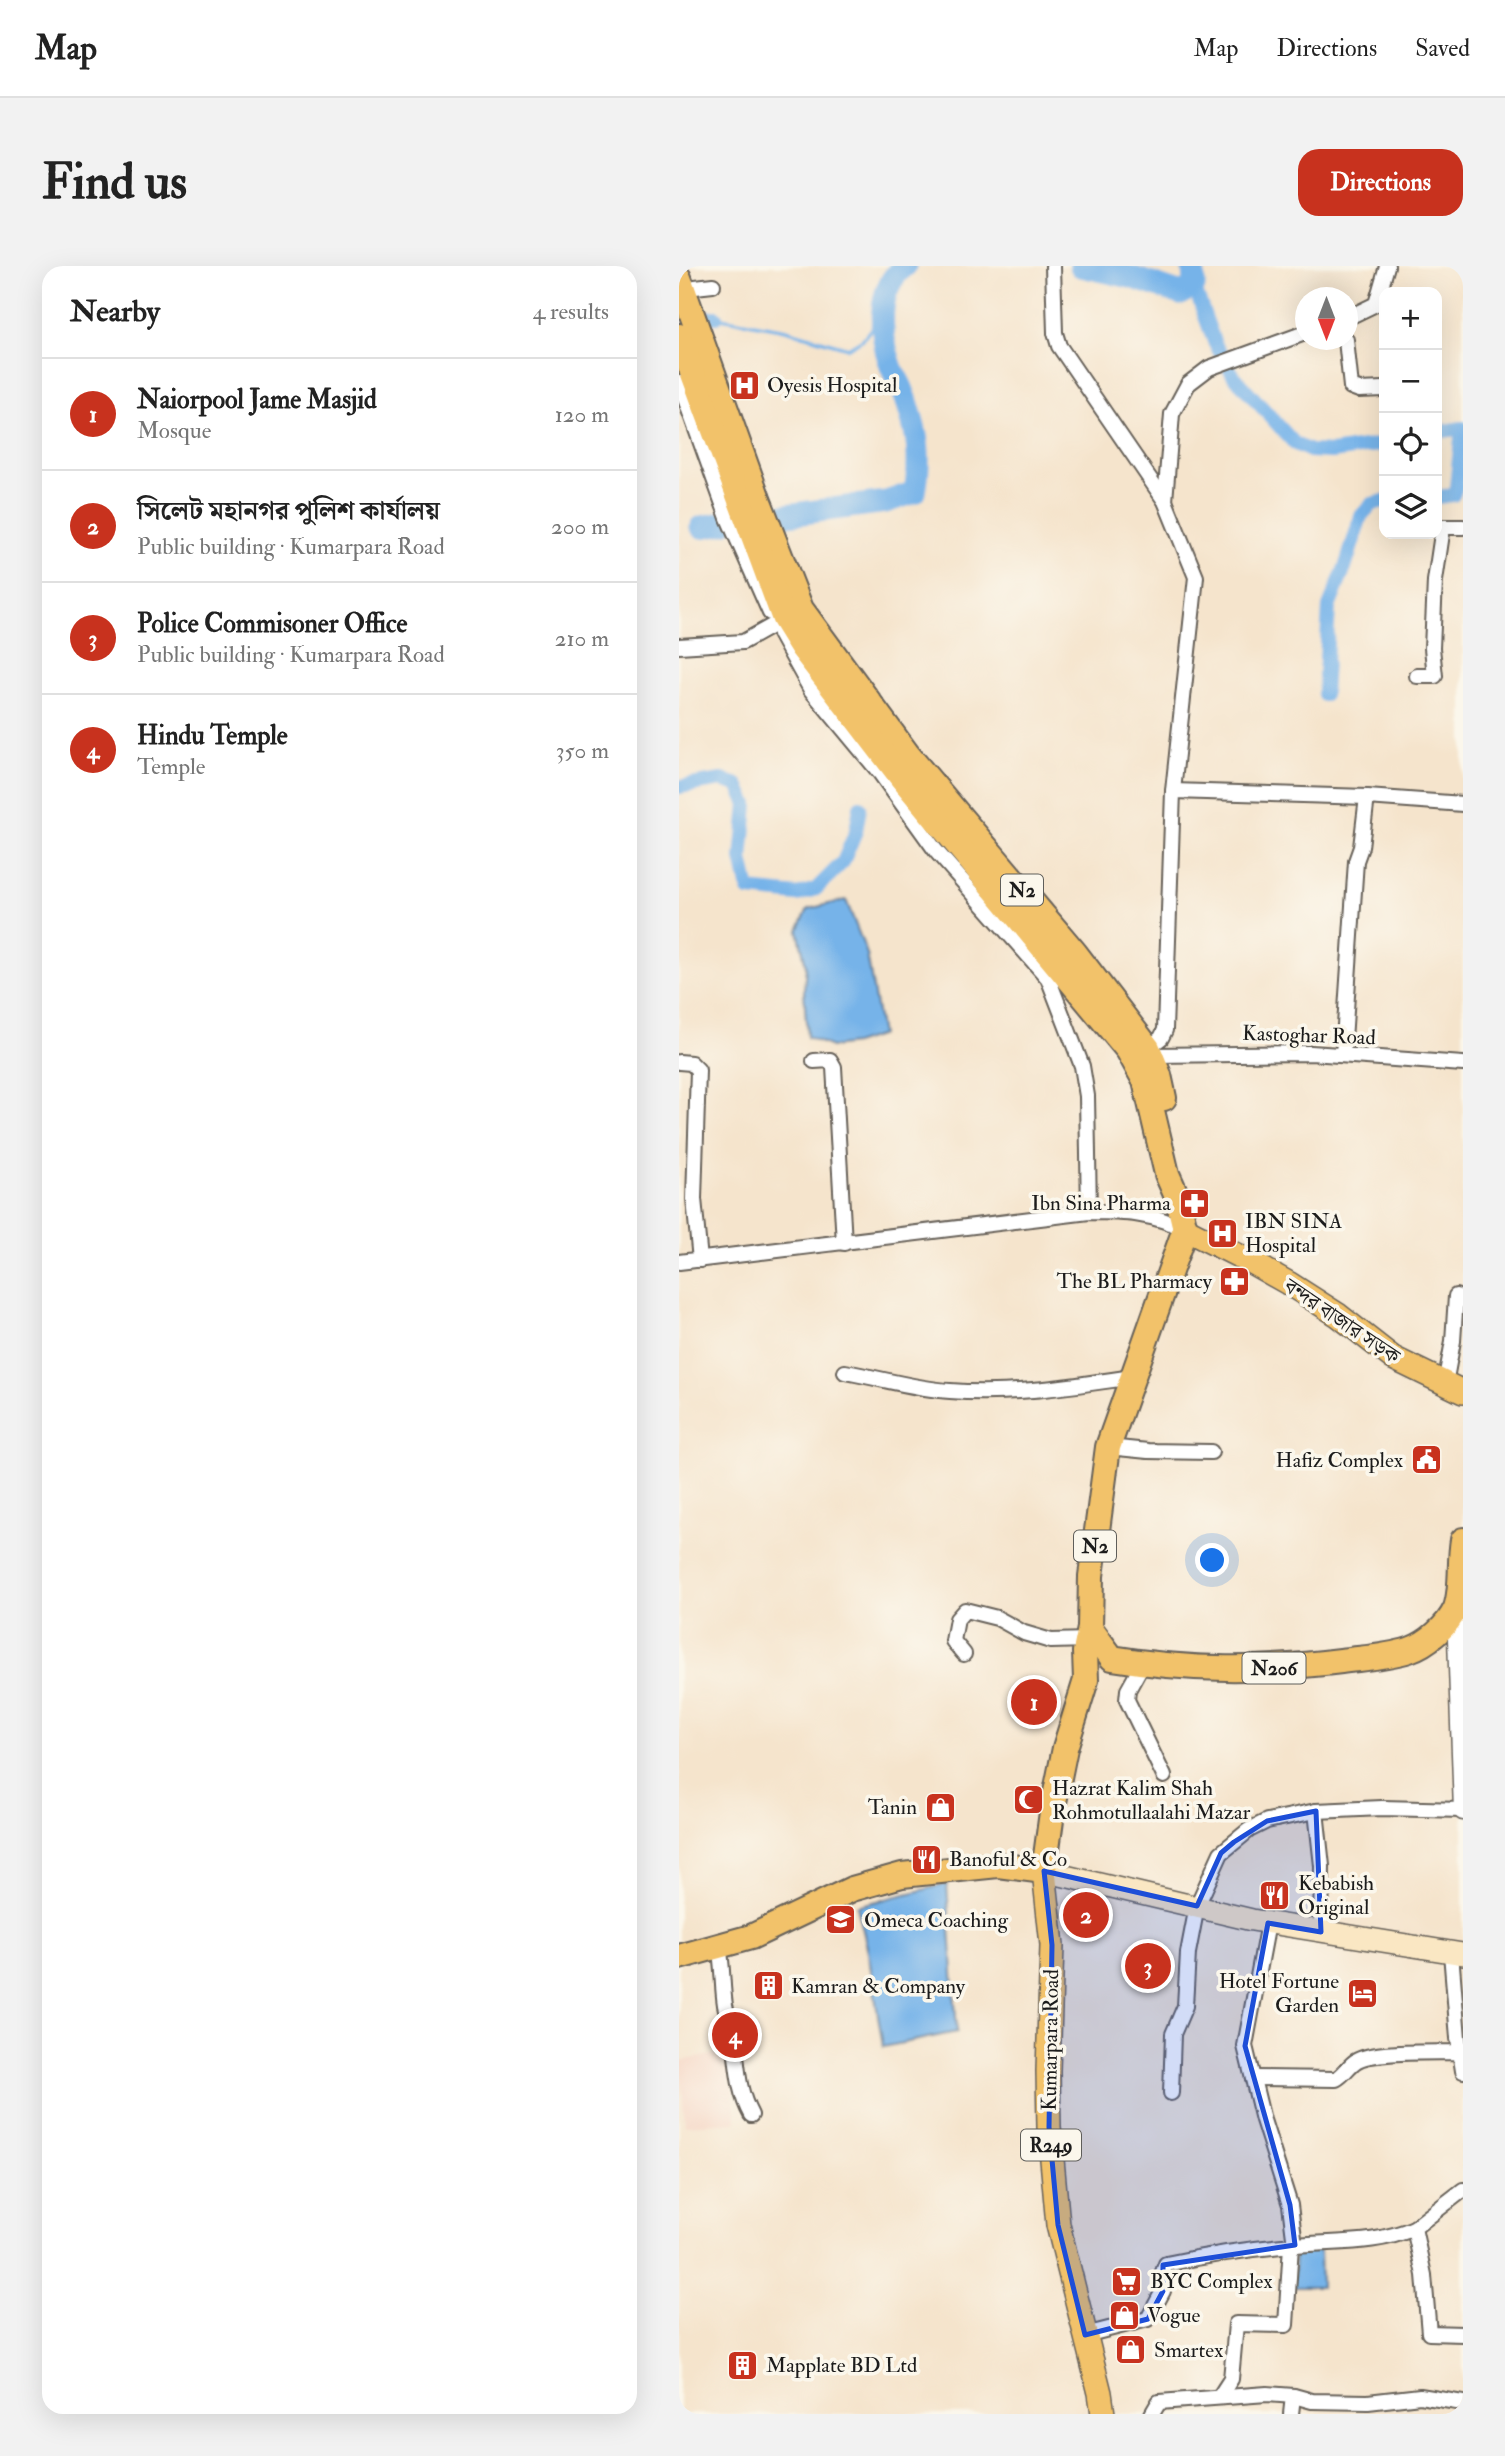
<!DOCTYPE html>
<meta charset="utf-8">
<style>
:root{--surface:#fff;--page:#f2f2f2;--text:#222;--muted:#767676;--line:#e0e0e0;--accent:#c8321e}
body{margin:0;font-family:"IM FELL Double Pica","Noto Serif Bengali",serif;background:var(--page);color:var(--text)}
.controls{position:absolute;right:21px;top:21px;display:grid;overflow:hidden;border-radius:14px;box-shadow:0 7px 28px #0002}
.controls button{width:63px;height:63px;display:grid;place-items:center;padding:0;border:0;border-bottom:2px solid var(--line);background:var(--surface);color:var(--text);font:35px sans-serif}
.compass{position:absolute;left:616px;top:21px;width:63px;height:63px;border-radius:50%;background:var(--surface);box-shadow:0 7px 28px #0002;rotate:180deg}
.you{position:absolute;left:534px;top:1295px;width:24px;height:24px;margin:-18px;border:5px solid #fff;border-radius:50%;background:#1a73e8;box-shadow:0 0 0 10px #1a73e833}
.badge{display:grid;place-items:center;width:46px;height:46px;border-radius:50%;background:var(--accent);color:#fff;font-size:23px;font-weight:700}
.pin{position:absolute;translate:-50% -50%;border:4px solid #fff;box-shadow:0 2px 7px #0006}
.list{margin:0;padding:0;list-style:none}
h2{display:flex;justify-content:space-between;align-items:center;height:91px;margin:0;padding:0 28px;font-size:30px}
h2 small{font-size:23px;font-weight:400;color:var(--muted)}
.list li{display:grid;grid-template-columns:46px 1fr auto;gap:21px;align-items:center;box-sizing:border-box;height:112px;padding:0 28px;border-top:2px solid var(--line)}
.list b{display:block;font-size:26px;white-space:nowrap}
.list p{margin:0;font-size:23px;white-space:nowrap;color:var(--muted)}
.list em{font-size:23px;font-style:normal;color:var(--muted)}
.icon{flex:none;width:38px;height:38px;fill:none;stroke:currentColor;stroke-width:2;stroke-linecap:round;stroke-linejoin:round}
.map{position:relative;flex:none;width:784px;height:2148px;overflow:hidden;border-radius:21px}
header{display:flex;align-items:center;gap:42px;box-sizing:border-box;height:98px;padding:0 35px;background:var(--surface);border-bottom:2px solid var(--line)}
header strong{font-size:33px}
nav{display:flex;gap:38px;margin-inline-start:auto;font-size:24px}
.intro{display:flex;align-items:center;justify-content:space-between;box-sizing:border-box;height:168px;padding:0 42px}
h1{margin:0;font-size:49px}
.button{padding:18px 32px;border-radius:21px;background:var(--accent);color:#fff;font-size:24px;font-weight:700}
main{display:flex;gap:42px;padding:0 42px}
aside{flex:1;background:var(--surface);border-radius:21px;box-shadow:0 7px 28px #0002}
.map>svg:first-child{display:block}
.built{fill:#f5d3c1}
.water{fill:#76b3e9;stroke:#496882;stroke-width:2}
.lines{fill:none;stroke-linecap:round;stroke-linejoin:round}
.stream{stroke:#76b3e9;stroke-width:3.5}
.canal{stroke:#76b3e9;stroke-width:14}
.river{stroke:#76b3e9;stroke-width:23}
.minor-casing{stroke:#68625a;stroke-width:18}
.tertiary-casing{stroke:#68625a;stroke-width:21}
.secondary-casing{stroke:#68625a;stroke-width:24}
.primary-casing{stroke:#68625a;stroke-width:26}
.trunk-casing{stroke:#68625a;stroke-width:28}
.minor{stroke:#fff;stroke-width:14}
.tertiary{stroke:#fff;stroke-width:18}
.secondary{stroke:#fae7c3;stroke-width:21}
.primary{stroke:#f2c26a;stroke-width:23}
.trunk{stroke:#f2c26a;stroke-width:24}
.marked{fill:#1d4ed8;fill-opacity:0.2;stroke:#1d4ed8;stroke-width:5;stroke-linejoin:round}
.labels{text-anchor:middle;stroke-width:7;stroke-linejoin:round;paint-order:stroke}
.shield{fill:#fbf7ec;stroke:#5f5e5a;stroke-width:2}
.shield-label{font-size:19px;font-weight:bold;fill:#1c1c1c}
.poi-label{font-size:21px;fill:#1c1c1c;stroke:#fbf7ec;text-anchor:start}
.street-label{font-size:21px;fill:#1c1c1c;stroke:#fbf7ec}
</style>
<header>
<strong>Map</strong>
<nav><a>Map</a><a>Directions</a><a>Saved</a></nav>
</header>
<div class="intro"><h1>Find us</h1><a class="button">Directions</a></div>
<main>
<aside>
<h2>Nearby<small>4 results</small></h2>
<ul class="list">
<li><span class="badge">1</span><div><b>Naiorpool Jame Masjid</b><p>Mosque</p></div><em>120 m</em></li>
<li><span class="badge">2</span><div><b>সিলেট মহানগর পুলিশ কার্যালয়</b><p>Public building · Kumarpara Road</p></div><em>200 m</em></li>
<li><span class="badge">3</span><div><b>Police Commisoner Office</b><p>Public building · Kumarpara Road</p></div><em>210 m</em></li>
<li><span class="badge">4</span><div><b>Hindu Temple</b><p>Temple</p></div><em>350 m</em></li>
</ul>
</aside>
<div class="map">
<svg width="784" height="2148" viewBox="0 0 784 2148">
<rect width="100%" height="100%" fill="#fbf7ec"/>
<filter id="ink" filterUnits="userSpaceOnUse"><feTurbulence type="fractalNoise" baseFrequency=".0143" numOctaves="2"/><feDisplacementMap in="SourceGraphic" scale="14" xChannelSelector="R" yChannelSelector="G"/><feConvolveMatrix kernelMatrix="1 2 1 2 8 2 1 2 1" color-interpolation-filters="sRGB"/></filter>
<filter id="wash" filterUnits="userSpaceOnUse"><feTurbulence type="fractalNoise" baseFrequency=".00686" numOctaves="4" result="noise"/><feDisplacementMap in="SourceGraphic" scale="28" xChannelSelector="R" yChannelSelector="G"/><feGaussianBlur stdDeviation="1.57" result="paint"/><feColorMatrix in="noise" values="0 0 0 0 0 0 0 0 0 0 0 0 0 0 0 0 0 1.4 0 .05"/><feComposite in="paint" operator="in"/></filter>
<g filter="url(#wash)">
<rect width="100%" height="100%" fill="#f5e4cc"/>
<path class="built" d="M50,1786l7,70 -51,3 -5,-64z"/>
<g class="water">
<path d="M167,634l21,54 14,81 -27,9 -23,3 -24,-10 -3,-47 2,-24 -8,-36 10,-21z"/>
<path d="M268,1618l10,148 -74,15 -15,-96 -11,-45z"/>
<path d="M641,1984l1,37h-28l2,-35z"/>
</g>
<g class="lines">
<path class="stream" d="M37,51l70,13 62,18 15,-9 20,-26"/>
<g class="canal">
<path d="M515,20l21,58 19,32 61,68 15,7 22,1 52,-8"/>
<path d="M30,51h7"/>
<path d="M758,166l25,-4 -6,59 -3,8 -16,2"/>
<path d="M645,429l5,-88 17,-42 15,-49 11,-12 12,-3"/>
<path d="M0,521l43,-7 16,5 9,19 -5,55 7,31 49,5 18,-6 27,-27 13,-31 4,-24"/>
</g>
<g class="river">
<path d="M402,0l50,11 50,17 13,-8 -1,-20"/>
<path d="M100,250l107,-14 29,-10c4,-22 5,-43 -1,-65 -3,-12 -6,-25 -11,-36 -3,-9 -9,-16 -12,-25 -11,-31 -16,-78 14,-100"/>
<path d="M23,261l21,-4"/>
</g>
</g>
</g>
<g filter="url(#ink)">
<g class="lines">
<defs>
<g id="minor">
<path d="M374,0l2,67 4,13 106,155 31,76 -23,214 -8,239 -4,8 -13,10"/>
<path d="M16,21l18,-2"/>
<path d="M668,52l29,-14 11,-38"/>
<path d="M667,74l5,47 8,3 25,-1"/>
<path d="M0,116l49,136 42,95"/>
<path d="M486,235l7,-87 16,-30 21,-16 96,-35"/>
<path d="M101,368l31,56 69,83 56,78 112,127 34,88 5,30 2,116"/>
<path d="M0,380l64,-4 45,-25"/>
<path d="M738,410h18l-3,-28 3,-67 8,-54h20"/>
<path d="M494,525l194,6 96,7"/>
<path d="M474,789l158,-2 152,11"/>
<path d="M664,789l13,-194 5,-14 6,-50"/>
<path d="M135,795l16,-1 4,7 10,176"/>
<path d="M0,796l12,1 7,7 -4,129 6,61"/>
<path d="M0,996l410,-50c37,0 62,1 96,17"/>
<path d="M166,1106c35,6 70,17 105,19 60,5 123,-5 182,-14"/>
<path d="M766,1118l8,-43 3,-45"/>
<path d="M429,1181l40,4 63,1"/>
<path d="M285,1388l-11,-13 4,-22 8,-9 32,8 27,15 27,8 37,-1"/>
<path d="M464,1397l-15,27 -1,10 37,76"/>
<path d="M637,1545l6,55 -1,66"/>
<path d="M589,1657l-23,123 18,74 27,85 5,40"/>
<path d="M40,1680c4,20 3,40 6,59 3,14 8,28 10,42 3,25 4,46 16,68"/>
<path d="M772,1687l7,85 5,33"/>
<path d="M574,1812l83,1c8,-4 12,-13 20,-18 16,-11 82,-8 104,-9"/>
<path d="M492,1827l2,-59 12,-28 3,-53 9,-47 24,-53 28,-23 18,-9 49,-10 66,-3 81,2"/>
<path d="M784,1924l-49,38 10,47 5,58 34,1"/>
<path d="M406,2069l63,-16 15,-28v-19l3,-8c43,-9 86,-16 130,-19 40,-4 80,0 118,-17"/>
<path d="M541,2130l11,-17 5,-55 50,1 5,-80"/>
<path d="M473,2148l7,-12 108,-8 27,2 18,5 56,1 52,-6 43,7"/>
<path d="M612,2148l2,-18"/>
</g>
<path id="tertiary" d="M777,1343l7,202"/>
<path id="secondary" d="M365,1605l208,49 211,34"/>
<g id="primary">
<path d="M506,963l64,32 39,22 50,32 55,43 70,34"/>
<path d="M365,1605l8,74 -4,126 1,56 9,98 42,168 3,21"/>
</g>
<g id="trunk">
<path d="M0,12l79,221 43,110 107,146 167,198 73,95 11,27 5,23"/>
<path d="M0,70l105,283 18,29 99,129 227,273 17,31 22,93 11,25 7,30 -77,218 -17,129 -1,52 -5,24 1,28 -21,68 -13,64 -8,59 -46,-6 -96,10 -50,14 -101,48 -72,20"/>
<path d="M411,1362l22,30c78,13 150,13 229,3 23,-3 46,-4 68,-11 18,-6 39,-24 47,-42 7,-21 3,-46 7,-68"/>
</g>
</defs>
<use href="#minor" class="minor-casing"/>
<use href="#tertiary" class="tertiary-casing"/>
<use href="#secondary" class="secondary-casing"/>
<use href="#primary" class="primary-casing"/>
<use href="#trunk" class="trunk-casing"/>
<use href="#minor" class="minor"/>
<use href="#tertiary" class="tertiary"/>
<use href="#secondary" class="secondary"/>
<use href="#primary" class="primary"/>
<use href="#trunk" class="trunk"/>
</g>
</g>
<path class="marked" d="M637,1545l5,121 -53,-9 -23,123 45,159 5,40 -132,20v26l-15,28 -63,16 -27,-110 -9,-98 3,-182 -8,-74 153,35 24,-53 13,-11 33,-21z"/>
<defs>
<symbol id="hospital-square" viewBox="-11 -11 22 22"><rect x="-9" y="-9" width="18" height="18" rx="4" fill="#c8321e" stroke="#fbf7ec"/><path d="M-5-5h3v3.5h4V-5h3V5h-3V1.5h-4V5h-3Z" fill="#fff"/></symbol>
<symbol id="pharmacy-square" viewBox="-11 -11 22 22"><rect x="-9" y="-9" width="18" height="18" rx="4" fill="#c8321e" stroke="#fbf7ec"/><path d="M-2-6h4v4h4v4h-4v4h-4v-4h-4v-4h4Z" fill="#fff"/></symbol>
<symbol id="civic-square" viewBox="-11 -11 22 22"><rect x="-9" y="-9" width="18" height="18" rx="4" fill="#c8321e" stroke="#fbf7ec"/><path d="M-.6-6.5H3V-4.5H.6V-3L4-1V1h2V6H-6V1h2V-1L-.6-3ZM-1.2 2.5V6h2.4V2.5Z" fill="#fff"/></symbol>
<symbol id="mosque-square" viewBox="-11 -11 22 22"><rect x="-9" y="-9" width="18" height="18" rx="4" fill="#c8321e" stroke="#fbf7ec"/><path d="M3.5-4.9A6 6 0 1 0 3.5 4.9A5 5 0 1 1 3.5-4.9Z" fill="#fff"/></symbol>
<symbol id="shop-square" viewBox="-11 -11 22 22"><rect x="-9" y="-9" width="18" height="18" rx="4" fill="#c8321e" stroke="#fbf7ec"/><path d="M-5-2.5h2.3a2.7 3.5 0 0 1 5.4 0H5L5.5 6h-11ZM-1.5-2.5h3a1.5 2.3 0 0 0-3 0Z" fill="#fff"/></symbol>
<symbol id="restaurant-square" viewBox="-11 -11 22 22"><rect x="-9" y="-9" width="18" height="18" rx="4" fill="#c8321e" stroke="#fbf7ec"/><path d="M-5-6h1v4h1v-4h1v4h1v-4h1v5L-1.5 .5V6h-2V.5L-5-1ZM5-6V6H3V1.5H1.5Q1.5-4 5-6Z" fill="#fff"/></symbol>
<symbol id="university-square" viewBox="-11 -11 22 22"><rect x="-9" y="-9" width="18" height="18" rx="4" fill="#c8321e" stroke="#fbf7ec"/><path d="M0-5L7-2L0 1L-7-2ZM-4 1L0 2.5L4 1V4Q0 6-4 4Z" fill="#fff"/></symbol>
<symbol id="building-square" viewBox="-11 -11 22 22"><rect x="-9" y="-9" width="18" height="18" rx="4" fill="#c8321e" stroke="#fbf7ec"/><path d="M-4-6H4V6H1V3H-1V6H-4ZM-2.5-4.3h1.7v1.8h-1.7ZM.8-4.3h1.7v1.8H.8ZM-2.5-1h1.7V.8h-1.7ZM.8-1h1.7V.8H.8Z" fill="#fff"/></symbol>
<symbol id="hotel-square" viewBox="-11 -11 22 22"><rect x="-9" y="-9" width="18" height="18" rx="4" fill="#c8321e" stroke="#fbf7ec"/><path d="M-6-4.5h1.5V1H6V5H4.5V3h-9V5H-6ZM-4 0a1.8 1.8 0 1 1 3.6 0ZM.5 0V-2.5h3Q6-2.5 6 0Z" fill="#fff"/></symbol>
<symbol id="supermarket-square" viewBox="-11 -11 22 22"><rect x="-9" y="-9" width="18" height="18" rx="4" fill="#c8321e" stroke="#fbf7ec"/><path d="M-6-5.5h2.5l.6 2H6L4.5 2H-2.5L-4.4-4H-6ZM-1.5 3.2a1.3 1.3 0 1 0 .1 0ZM3 3.2a1.3 1.3 0 1 0 .1 0Z" fill="#fff"/></symbol>
</defs>
<g fill-rule="evenodd">
<use href="#hospital-square" x="48" y="102" width="35" height="35"/>
<use href="#pharmacy-square" x="498" y="920" width="35" height="35"/>
<use href="#hospital-square" x="526" y="950" width="35" height="35"/>
<use href="#pharmacy-square" x="538" y="998" width="35" height="35"/>
<use href="#civic-square" x="730" y="1176" width="35" height="35"/>
<use href="#mosque-square" x="332" y="1516" width="35" height="35"/>
<use href="#shop-square" x="244" y="1524" width="35" height="35"/>
<use href="#restaurant-square" x="230" y="1576" width="35" height="35"/>
<use href="#restaurant-square" x="578" y="1612" width="35" height="35"/>
<use href="#university-square" x="144" y="1636" width="35" height="35"/>
<use href="#building-square" x="72" y="1702" width="35" height="35"/>
<use href="#hotel-square" x="666" y="1710" width="35" height="35"/>
<use href="#supermarket-square" x="430" y="1998" width="35" height="35"/>
<use href="#shop-square" x="428" y="2032" width="35" height="35"/>
<use href="#shop-square" x="434" y="2066" width="35" height="35"/>
<use href="#building-square" x="46" y="2082" width="35" height="35"/>
</g>
<g class="labels">
<g class="shield">
<rect x="322" y="608.5" width="42" height="31" rx="5"/>
<rect x="395" y="1264.5" width="42" height="31" rx="5"/>
<rect x="563.5" y="1386.5" width="63" height="31" rx="5"/>
<rect x="342" y="1863.5" width="60" height="31" rx="5"/>
</g>
<g class="shield-label">
<text x="343" y="631">N2</text>
<text x="416" y="1287">N2</text>
<text x="595" y="1409">N206</text>
<text x="372" y="1886">R249</text>
</g>
<g class="poi-label">
<text x="88" y="126">Oyesis Hospital</text>
<text x="492" y="944" text-anchor="end">Ibn Sina Pharma</text>
<text x="566" y="962">IBN SINA<tspan x="566" dy="24">Hospital</tspan></text>
<text x="533" y="1022" text-anchor="end">The BL Pharmacy</text>
<text x="724" y="1201" text-anchor="end">Hafiz Complex</text>
<text x="373" y="1529">Hazrat Kalim Shah<tspan x="373" dy="24">Rohmotullaalahi Mazar</tspan></text>
<text x="238" y="1548" text-anchor="end">Tanin</text>
<text x="270" y="1600">Banoful &amp; Co</text>
<text x="619" y="1624">Kebabish<tspan x="619" dy="24">Original</tspan></text>
<text x="185" y="1661">Omeca Coaching</text>
<text x="660" y="1722" text-anchor="end">Hotel Fortune<tspan x="660" dy="24">Garden</tspan></text>
<text x="112" y="1727">Kamran &amp; Company</text>
<text x="471" y="2022">BYC Complex</text>
<text x="468" y="2056">Vogue</text>
<text x="475" y="2091">Smartex</text>
<text x="87" y="2106">Mapplate BD Ltd</text>
</g>
<g class="street-label">
<text transform="translate(630 769) rotate(2)" y="7">Kastoghar Road</text>
<text transform="translate(663 1055) rotate(34)" y="7">বন্দর বাজার সড়ক</text>
<text transform="translate(371 1774) rotate(-89)" y="7">Kumarpara Road</text>
</g>
</g>
</svg>
<div class="controls">
<button>+</button>
<button>−</button>
<button><svg class="icon" aria-label="locate" viewBox="0 0 24 24"><circle cx="12" cy="12" r="6"/><path d="M12 2v4M12 18v4M2 12h4M18 12h4"/></svg></button>
<button><svg class="icon" aria-label="layers" viewBox="0 0 24 24"><path d="M12 4l9 5-9 5-9-5zM3 14l9 5 9-5"/></svg></button>
</div>
<svg class="compass" viewBox="-18 -18 36 36"><path d="M0-13l5 13h-10z" fill="#e53935"/><path d="M0 13l5-13h-10z" fill="#767676"/></svg>
<div class="you"></div>
<div class="pin badge" style="left:355px;top:1436px">1</div>
<div class="pin badge" style="left:407px;top:1649px">2</div>
<div class="pin badge" style="left:469px;top:1700px">3</div>
<div class="pin badge" style="left:56px;top:1769px">4</div>
</div>
</main>
